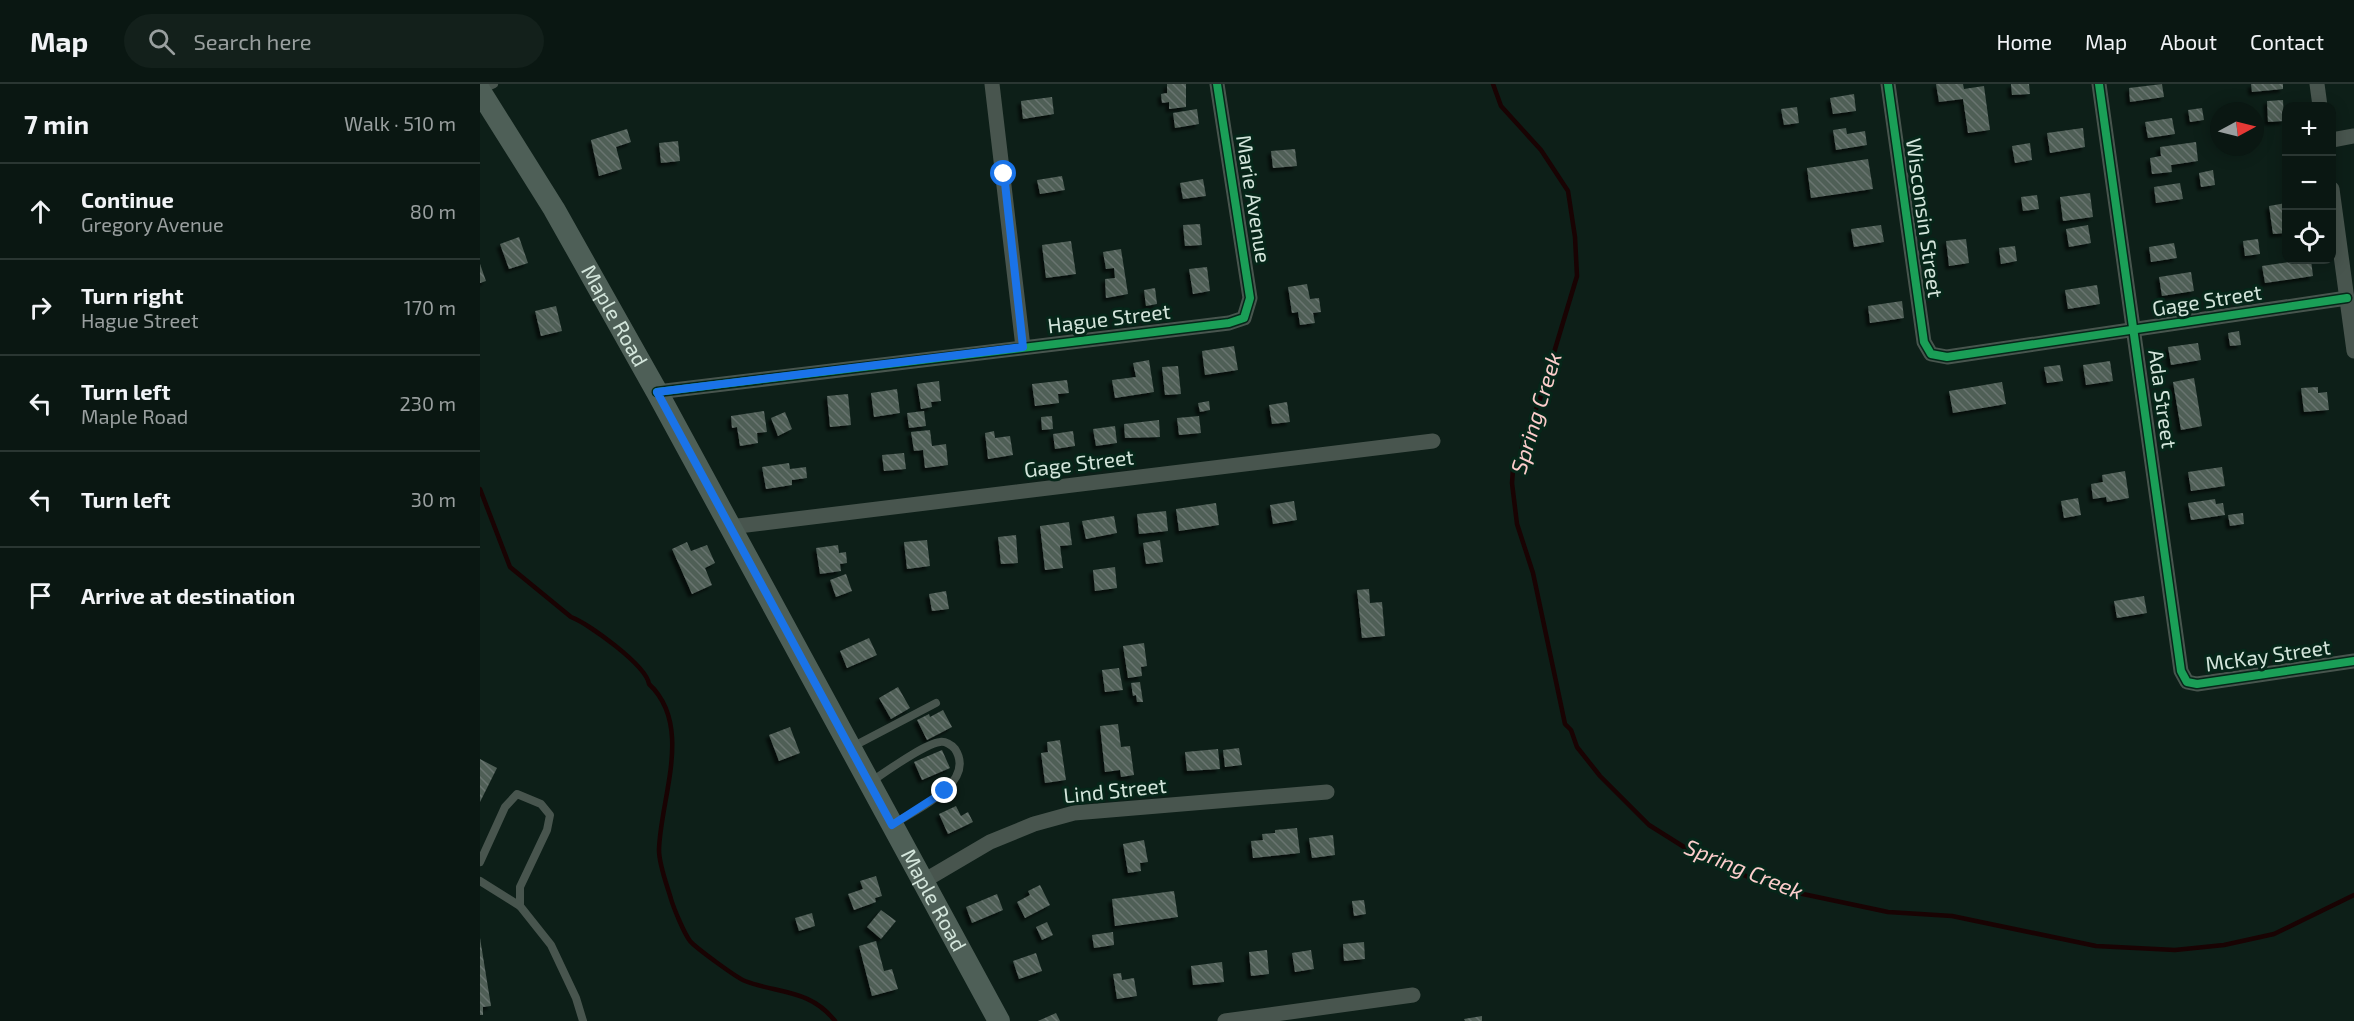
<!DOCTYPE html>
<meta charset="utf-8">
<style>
:root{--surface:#0a1712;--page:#13201b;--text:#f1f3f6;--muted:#999f9f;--line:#2a3632}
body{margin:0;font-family:"Exo 2",sans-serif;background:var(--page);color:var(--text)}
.controls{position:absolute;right:18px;top:18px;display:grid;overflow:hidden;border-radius:12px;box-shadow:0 3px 15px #0003}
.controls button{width:54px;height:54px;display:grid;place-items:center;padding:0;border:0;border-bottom:2px solid var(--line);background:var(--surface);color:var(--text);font:30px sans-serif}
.compass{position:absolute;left:1730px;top:18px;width:54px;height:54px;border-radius:50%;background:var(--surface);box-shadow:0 3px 15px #0003;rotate:83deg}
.stop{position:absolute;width:18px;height:18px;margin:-14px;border:4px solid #1a73e8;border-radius:50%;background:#fff}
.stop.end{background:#1a73e8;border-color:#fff;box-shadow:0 2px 6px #0008}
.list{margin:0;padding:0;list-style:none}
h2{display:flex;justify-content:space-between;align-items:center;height:78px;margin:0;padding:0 24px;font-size:26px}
h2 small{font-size:20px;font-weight:400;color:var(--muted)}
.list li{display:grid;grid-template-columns:39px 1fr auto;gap:18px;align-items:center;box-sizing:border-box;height:96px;padding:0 24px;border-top:2px solid var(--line)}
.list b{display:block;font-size:22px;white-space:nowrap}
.list p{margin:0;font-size:20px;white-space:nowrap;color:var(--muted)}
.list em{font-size:20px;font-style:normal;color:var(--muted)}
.icon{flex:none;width:33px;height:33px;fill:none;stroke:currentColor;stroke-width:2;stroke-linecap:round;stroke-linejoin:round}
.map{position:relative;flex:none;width:1874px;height:937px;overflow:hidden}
header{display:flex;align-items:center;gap:36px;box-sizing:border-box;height:84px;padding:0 30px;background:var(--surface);border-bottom:2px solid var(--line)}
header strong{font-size:28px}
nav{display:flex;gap:33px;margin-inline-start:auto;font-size:21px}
.search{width:420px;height:54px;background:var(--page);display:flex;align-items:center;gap:15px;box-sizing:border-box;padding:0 21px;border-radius:33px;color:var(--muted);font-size:22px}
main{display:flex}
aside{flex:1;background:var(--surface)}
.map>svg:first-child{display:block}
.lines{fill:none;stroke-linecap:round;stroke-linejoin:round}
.stream{stroke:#190303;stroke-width:4.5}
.building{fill:url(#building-back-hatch);filter:url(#shadow)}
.lane{stroke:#48554e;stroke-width:8}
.street{stroke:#48554e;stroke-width:15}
.primary{stroke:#4e5f57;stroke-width:22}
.cycleway-casing{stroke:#062619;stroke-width:11}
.cycleway{stroke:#1a9f57;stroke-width:8}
.route{stroke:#1a73e8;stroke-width:8}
.labels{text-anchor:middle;stroke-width:6;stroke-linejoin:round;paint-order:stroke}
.street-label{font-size:21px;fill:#d3e5db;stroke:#062619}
.water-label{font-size:22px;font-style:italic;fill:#fdcecc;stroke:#062619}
</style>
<header>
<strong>Map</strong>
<div class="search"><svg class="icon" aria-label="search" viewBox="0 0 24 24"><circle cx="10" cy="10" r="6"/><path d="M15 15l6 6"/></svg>Search here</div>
<nav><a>Home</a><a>Map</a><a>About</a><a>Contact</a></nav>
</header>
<main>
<aside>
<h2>7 min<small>Walk · 510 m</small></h2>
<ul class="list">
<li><svg class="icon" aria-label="ahead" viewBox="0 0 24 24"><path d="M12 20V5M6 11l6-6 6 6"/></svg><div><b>Continue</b><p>Gregory Avenue</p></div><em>80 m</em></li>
<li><svg class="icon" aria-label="right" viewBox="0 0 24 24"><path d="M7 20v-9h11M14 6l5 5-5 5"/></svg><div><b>Turn right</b><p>Hague Street</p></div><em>170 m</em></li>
<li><svg class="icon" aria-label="left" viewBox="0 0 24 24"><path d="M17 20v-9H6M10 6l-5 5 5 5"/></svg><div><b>Turn left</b><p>Maple Road</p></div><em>230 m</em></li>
<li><svg class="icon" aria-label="left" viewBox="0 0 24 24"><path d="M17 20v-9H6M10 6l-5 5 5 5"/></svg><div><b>Turn left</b></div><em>30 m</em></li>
<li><svg class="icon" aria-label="arrive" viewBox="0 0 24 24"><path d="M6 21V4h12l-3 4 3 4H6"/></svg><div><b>Arrive at destination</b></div></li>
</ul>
</aside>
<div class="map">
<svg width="1874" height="937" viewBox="0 0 1874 937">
<defs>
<pattern id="building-back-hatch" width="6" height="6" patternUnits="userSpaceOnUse" patternTransform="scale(1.5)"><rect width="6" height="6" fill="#505e57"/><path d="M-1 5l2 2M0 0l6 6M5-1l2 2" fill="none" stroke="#68756f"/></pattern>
<filter id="shadow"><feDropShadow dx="-3.5" dy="3.5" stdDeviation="1.5" flood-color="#0009"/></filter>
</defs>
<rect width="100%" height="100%" fill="#0d1f18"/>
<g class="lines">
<g class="stream">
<path d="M1013,0l8,22 40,44 27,41 7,46 2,39 -37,123 -17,42 -2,13 -8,16 -1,13 5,41 16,49 32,151 6,6 6,17 23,29 49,49 43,27 63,28 13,2 16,8 104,22 64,4 144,30 79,4 49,-5 50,-11 80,-39"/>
<path d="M0,405l30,78 61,50c18,7 75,48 78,67 45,42 11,115 10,166 0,15 8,35 12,49 3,10 13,34 19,42 6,7 47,37 55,40 34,13 65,8 90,40"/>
</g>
</g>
<g class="building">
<path d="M687,0h19v23l-17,2v-7l-7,1 -1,-9 6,-1z"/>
<path d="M1456,0h27l1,5 20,-3 6,44 -22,3 -5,-34 -24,3z"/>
<path d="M1531,0h18l1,10 -18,1z"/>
<path d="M1682,0l2,13 -34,5 -1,-14z"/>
<path d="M1771,0h32v5l-31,3z"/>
<path d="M1374,10l2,17 -23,3 -3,-16z"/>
<path d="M572,13l2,17 -31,5 -2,-18z"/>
<path d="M1803,16l1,21 -16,1 -1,-21z"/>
<path d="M1317,23l2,16 -15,2 -3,-16z"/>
<path d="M1722,24l2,12 -14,2 -2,-12z"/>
<path d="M717,25l2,15 -24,4 -2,-15z"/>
<path d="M1692,34l3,16 -27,4 -3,-16z"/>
<path d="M1366,44l1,6 18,-3 2,14 -31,5 -3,-20z"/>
<path d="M1603,44l2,19 -35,6 -3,-20z"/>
<path d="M147,45l4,13 -15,5 6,22 -23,7 -8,-36z"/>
<path d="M198,57l2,20 -19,2 -2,-20z"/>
<path d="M1716,58l2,19 -27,4 1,7 -20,2 -2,-16 11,-2 -1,-9z"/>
<path d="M1550,59l2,17 -17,3 -3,-17z"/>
<path d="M815,65l2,17 -24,2 -2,-17z"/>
<path d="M1388,75l5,30 -62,9 -4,-30z"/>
<path d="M1733,86l2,15 -14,2 -2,-14z"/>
<path d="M582,92l3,14 -25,4 -3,-14z"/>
<path d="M723,95l3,17 -23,3 -3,-16z"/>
<path d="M1700,99l3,16 -27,4 -2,-16z"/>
<path d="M1610,109l3,24 -30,4 -3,-24z"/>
<path d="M1557,111l2,14 -16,2 -2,-14z"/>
<path d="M1806,119v30l-13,1 -4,-28z"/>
<path d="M720,140l2,21 -17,1 -2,-21z"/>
<path d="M1401,141l3,17 -30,5 -3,-18z"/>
<path d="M1608,141l3,18 -22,4 -3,-18z"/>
<path d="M39,153l9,26 -19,6 -9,-25z"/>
<path d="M1486,155l3,24 -20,3 -3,-25z"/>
<path d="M1778,155l2,15 -15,2 -2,-15z"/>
<path d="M591,157l5,33 -30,4 -4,-33z"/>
<path d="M1694,159l3,15 -26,4 -2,-15z"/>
<path d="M1535,162l2,15 -16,3 -2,-16z"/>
<path d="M641,165l7,45 -22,4 -1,-19 10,-1 -1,-10 -8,1 -3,-17z"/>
<path d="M1824,176h7l2,16 -48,7 -3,-17z"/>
<path d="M0,180l6,17 -6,2z"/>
<path d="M727,183l3,24 -17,3 -4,-25z"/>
<path d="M1711,188l3,19 -32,5 -3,-19z"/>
<path d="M827,200l3,15 9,-1 2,14 -8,1 2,10 -15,2 -2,-13 -6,1 -4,-26z"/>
<path d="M1617,201l3,19 -32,5 -3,-19z"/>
<path d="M675,204l2,16 -11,2 -2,-16z"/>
<path d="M1422,217l2,17 -34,5 -2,-17z"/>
<path d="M76,222l6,25 -21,5 -6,-25z"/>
<path d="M1759,247l2,14 -11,1 -2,-13z"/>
<path d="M1718,259l3,17 -30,5 -3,-18z"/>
<path d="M754,262l4,24 -33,5 -3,-24z"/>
<path d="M669,276l5,32 -39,6 -3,-18 24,-3 -3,-14z"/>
<path d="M1630,277l3,20 -27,4 -3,-20z"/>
<path d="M1580,281l3,16 -16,2 -3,-16z"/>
<path d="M698,282l3,28 -16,1 -3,-28z"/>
<path d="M1714,294l8,48 -21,4 -8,-48z"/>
<path d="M587,296l2,13 -11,1 1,9 -24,3 -3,-22z"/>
<path d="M459,297l2,20 -10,1 1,5 -11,2 -4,-25z"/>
<path d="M1522,298l4,22 -53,9 -4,-22z"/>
<path d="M1838,303v6l9,-1 2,18 -25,2 -3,-24z"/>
<path d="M417,305l3,24 -26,4 -3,-24z"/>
<path d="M368,310l3,31 -21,2 -3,-31z"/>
<path d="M729,317l1,9 -10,2 -2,-9z"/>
<path d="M807,318l3,20 -18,2 -3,-19z"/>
<path d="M284,327l3,21 -10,1 1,10 -18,3 -3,-19 -5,1 -1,-12z"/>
<path d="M444,327l2,15 -17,2 -2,-15z"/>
<path d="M305,328l7,17 -14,7 -7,-18z"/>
<path d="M572,332l1,13 -11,1 -1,-13z"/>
<path d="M719,332l2,17 -22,2 -2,-17z"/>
<path d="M679,336l1,17 -35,1 -1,-14z"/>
<path d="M635,342l2,17 -21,3 -3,-17z"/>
<path d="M450,346l2,16 14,-2 2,21 -23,3 -2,-18 -9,1 -3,-19z"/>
<path d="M514,347l1,7 15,-2 3,19 -25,4 -3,-26z"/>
<path d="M593,347l2,15 -20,3 -2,-15z"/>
<path d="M424,369l2,16 -22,2 -2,-16z"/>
<path d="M309,379l1,6 16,-2 1,11 -15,2v5l-26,4 -4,-22z"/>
<path d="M1742,383l3,19 -34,5 -3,-19z"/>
<path d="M1645,387l4,27 -22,4 -1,-5 -13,2 -2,-15 12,-2 -1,-7z"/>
<path d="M1598,414l3,17 -17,3 -3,-17z"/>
<path d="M1735,415l1,5 7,-1 2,12 -34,5 -3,-17z"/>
<path d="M814,417l3,19 -24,4 -3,-19z"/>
<path d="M736,419l3,22 -40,6 -3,-22z"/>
<path d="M686,427l2,20 -29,3 -2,-20z"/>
<path d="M1763,429l1,11 -14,2 -2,-11z"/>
<path d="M634,432l3,17 -31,6 -4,-18z"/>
<path d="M589,438l3,23 -12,1 3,22 -18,2 -5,-44z"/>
<path d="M536,451l2,28 -17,1 -3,-27z"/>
<path d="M447,456l3,26 -23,3 -3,-27z"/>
<path d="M680,456l3,22 -17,2 -3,-21z"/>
<path d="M207,458l4,9 16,-6 8,18 -10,5 7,17 -20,9 -20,-45z"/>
<path d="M358,461l1,8 7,-1 1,11 -7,1 1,7 -21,3 -4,-26z"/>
<path d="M635,483l2,21 -22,3 -2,-21z"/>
<path d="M366,490l6,17 -16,6 -6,-17z"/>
<path d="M889,505l1,14 12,-1 3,34 -23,2 -5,-48z"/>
<path d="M466,507l3,18 -17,2 -3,-17z"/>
<path d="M1664,512l3,17 -30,5 -3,-17z"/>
<path d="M389,554l8,17 -30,13 -7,-17z"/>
<path d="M664,559l3,23 -6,1 1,9 -14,2 -5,-32z"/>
<path d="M639,584l4,22 -18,2 -3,-22z"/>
<path d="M660,598l3,20h-6l-1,-7 -3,1 -2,-13z"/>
<path d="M418,603l12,21 -19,11 -12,-21z"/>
<path d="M463,626l9,17 -25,13 -10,-20 12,-6 1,3z"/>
<path d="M638,640l3,23 9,-1 4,29 -13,2 -1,-7 -15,2 -5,-46z"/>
<path d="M310,643l10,26 -21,8 -10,-26z"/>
<path d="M580,656l6,40 -21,3 -4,-30 7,-1 -1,-10z"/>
<path d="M759,664l3,17 -17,2 -2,-17z"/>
<path d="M738,665l2,20 -33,2 -2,-19z"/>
<path d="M462,666l8,18 -28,12 -8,-18z"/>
<path d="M0,675l17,9 -17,34z"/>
<path d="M476,722l5,10 7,-4 5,10 -25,12 -9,-20z"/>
<path d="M817,744l3,25 -47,5 -2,-17 12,-1 -1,-6 13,-1v-3z"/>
<path d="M853,751l2,20 -23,3 -3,-20z"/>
<path d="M664,756l4,22 -8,1 1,8 -13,2 -5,-29z"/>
<path d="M396,792l6,20 -7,2 1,4 -22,8 -6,-16 15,-5 -3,-8z"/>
<path d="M560,801l10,20 -25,13 -8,-16 13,-7 -2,-4z"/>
<path d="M694,807l4,26 -63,9 -3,-27z"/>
<path d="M517,810l6,16 -31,13 -6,-16z"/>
<path d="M884,816l2,14 -12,2 -2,-15z"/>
<path d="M401,826l15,11 -15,18 -14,-12z"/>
<path d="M332,829l3,13 -16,5 -4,-13z"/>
<path d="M567,838l6,13 -11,5 -6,-13z"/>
<path d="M633,848l1,13 -20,3 -2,-13z"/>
<path d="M0,854l11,68 -8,1v8h-3z"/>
<path d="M396,857l8,30 8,-2 6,20 -26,7 -13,-50z"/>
<path d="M884,858l1,17 -21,2 -1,-17z"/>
<path d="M787,866l2,24 -18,2 -2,-24z"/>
<path d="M831,866l3,19 -19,3 -3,-19z"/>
<path d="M556,869l6,18 -23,8 -6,-18z"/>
<path d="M742,878l2,20 -31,3 -2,-19z"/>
<path d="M641,889l1,7 12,-2 3,18 -20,3 -4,-25z"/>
<path d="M576,929l4,8h-22z"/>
<path d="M1002,932v5h-17l-1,-2z"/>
</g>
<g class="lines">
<g class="lane">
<path d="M1,6l13,-6"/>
<path d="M372,663l84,-44"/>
<path d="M392,697c15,-10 52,-37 68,-39 5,-1 12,3 15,7 22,34 -39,61 -62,75"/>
<path d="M0,778l25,-55 12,-13 24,10 9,11 -3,15 -27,57v19l31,39 25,53 7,23"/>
<path d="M0,797l40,25"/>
</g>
<g class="street">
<path d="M512,0l31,263"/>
<path d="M1408,0l36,258 7,12 16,3 400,-59"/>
<path d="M1619,0l82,587 6,11 10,2 157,-23"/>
<path d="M1837,0l3,22"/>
<path d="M1852,56l22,-4"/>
<path d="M1852,105l22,162"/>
<path d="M177,308l572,-69 15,-5 6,-20 -33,-214"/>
<path d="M250,443l703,-86"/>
<path d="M442,798l68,-40 44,-18 40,-11 253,-21"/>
<path d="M745,937l188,-26"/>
</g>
<path class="primary" id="s1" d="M0,7l74,118 103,183 342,629"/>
<defs>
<g id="cycleway">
<path d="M1408,0l36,258 7,12 16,3 400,-59"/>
<path d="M1619,0l82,587 6,11 10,2 157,-23"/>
<path d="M177,308l572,-69 15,-5 6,-20 -33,-214"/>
</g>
</defs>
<use href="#cycleway" class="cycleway-casing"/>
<use href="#cycleway" class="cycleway"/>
</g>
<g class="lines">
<path class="route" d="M465,707l-53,34 -235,-433 366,-45 -19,-173"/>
</g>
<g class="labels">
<g class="street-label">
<text transform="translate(773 115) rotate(81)" y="7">Marie Avenue</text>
<text transform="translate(1444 134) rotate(82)" y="7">Wisconsin Street</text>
<text transform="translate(1727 217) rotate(-9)" y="7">Gage Street</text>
<text dy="7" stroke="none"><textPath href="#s1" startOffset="262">Maple Road</textPath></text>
<text transform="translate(629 235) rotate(-7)" y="7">Hague Street</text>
<text transform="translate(1682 315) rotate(82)" y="7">Ada Street</text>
<text transform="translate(599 380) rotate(-7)" y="7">Gage Street</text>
<text transform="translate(1788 572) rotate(-8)" y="7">McKay Street</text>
<text transform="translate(635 707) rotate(-6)" y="7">Lind Street</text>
<text dy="7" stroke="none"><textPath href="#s1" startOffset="928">Maple Road</textPath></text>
</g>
<g class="water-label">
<text transform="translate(1056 329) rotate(-73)" y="8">Spring Creek</text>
<text transform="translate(1264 785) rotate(22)" y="8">Spring Creek</text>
</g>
</g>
</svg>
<div class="controls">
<button>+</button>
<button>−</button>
<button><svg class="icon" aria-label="locate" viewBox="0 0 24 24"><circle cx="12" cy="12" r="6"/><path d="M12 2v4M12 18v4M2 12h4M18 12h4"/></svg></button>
</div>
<svg class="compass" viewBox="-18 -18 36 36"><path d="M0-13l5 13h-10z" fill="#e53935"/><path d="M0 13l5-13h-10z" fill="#999f9f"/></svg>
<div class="stop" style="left:524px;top:90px"></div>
<div class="stop end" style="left:465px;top:707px"></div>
</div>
</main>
